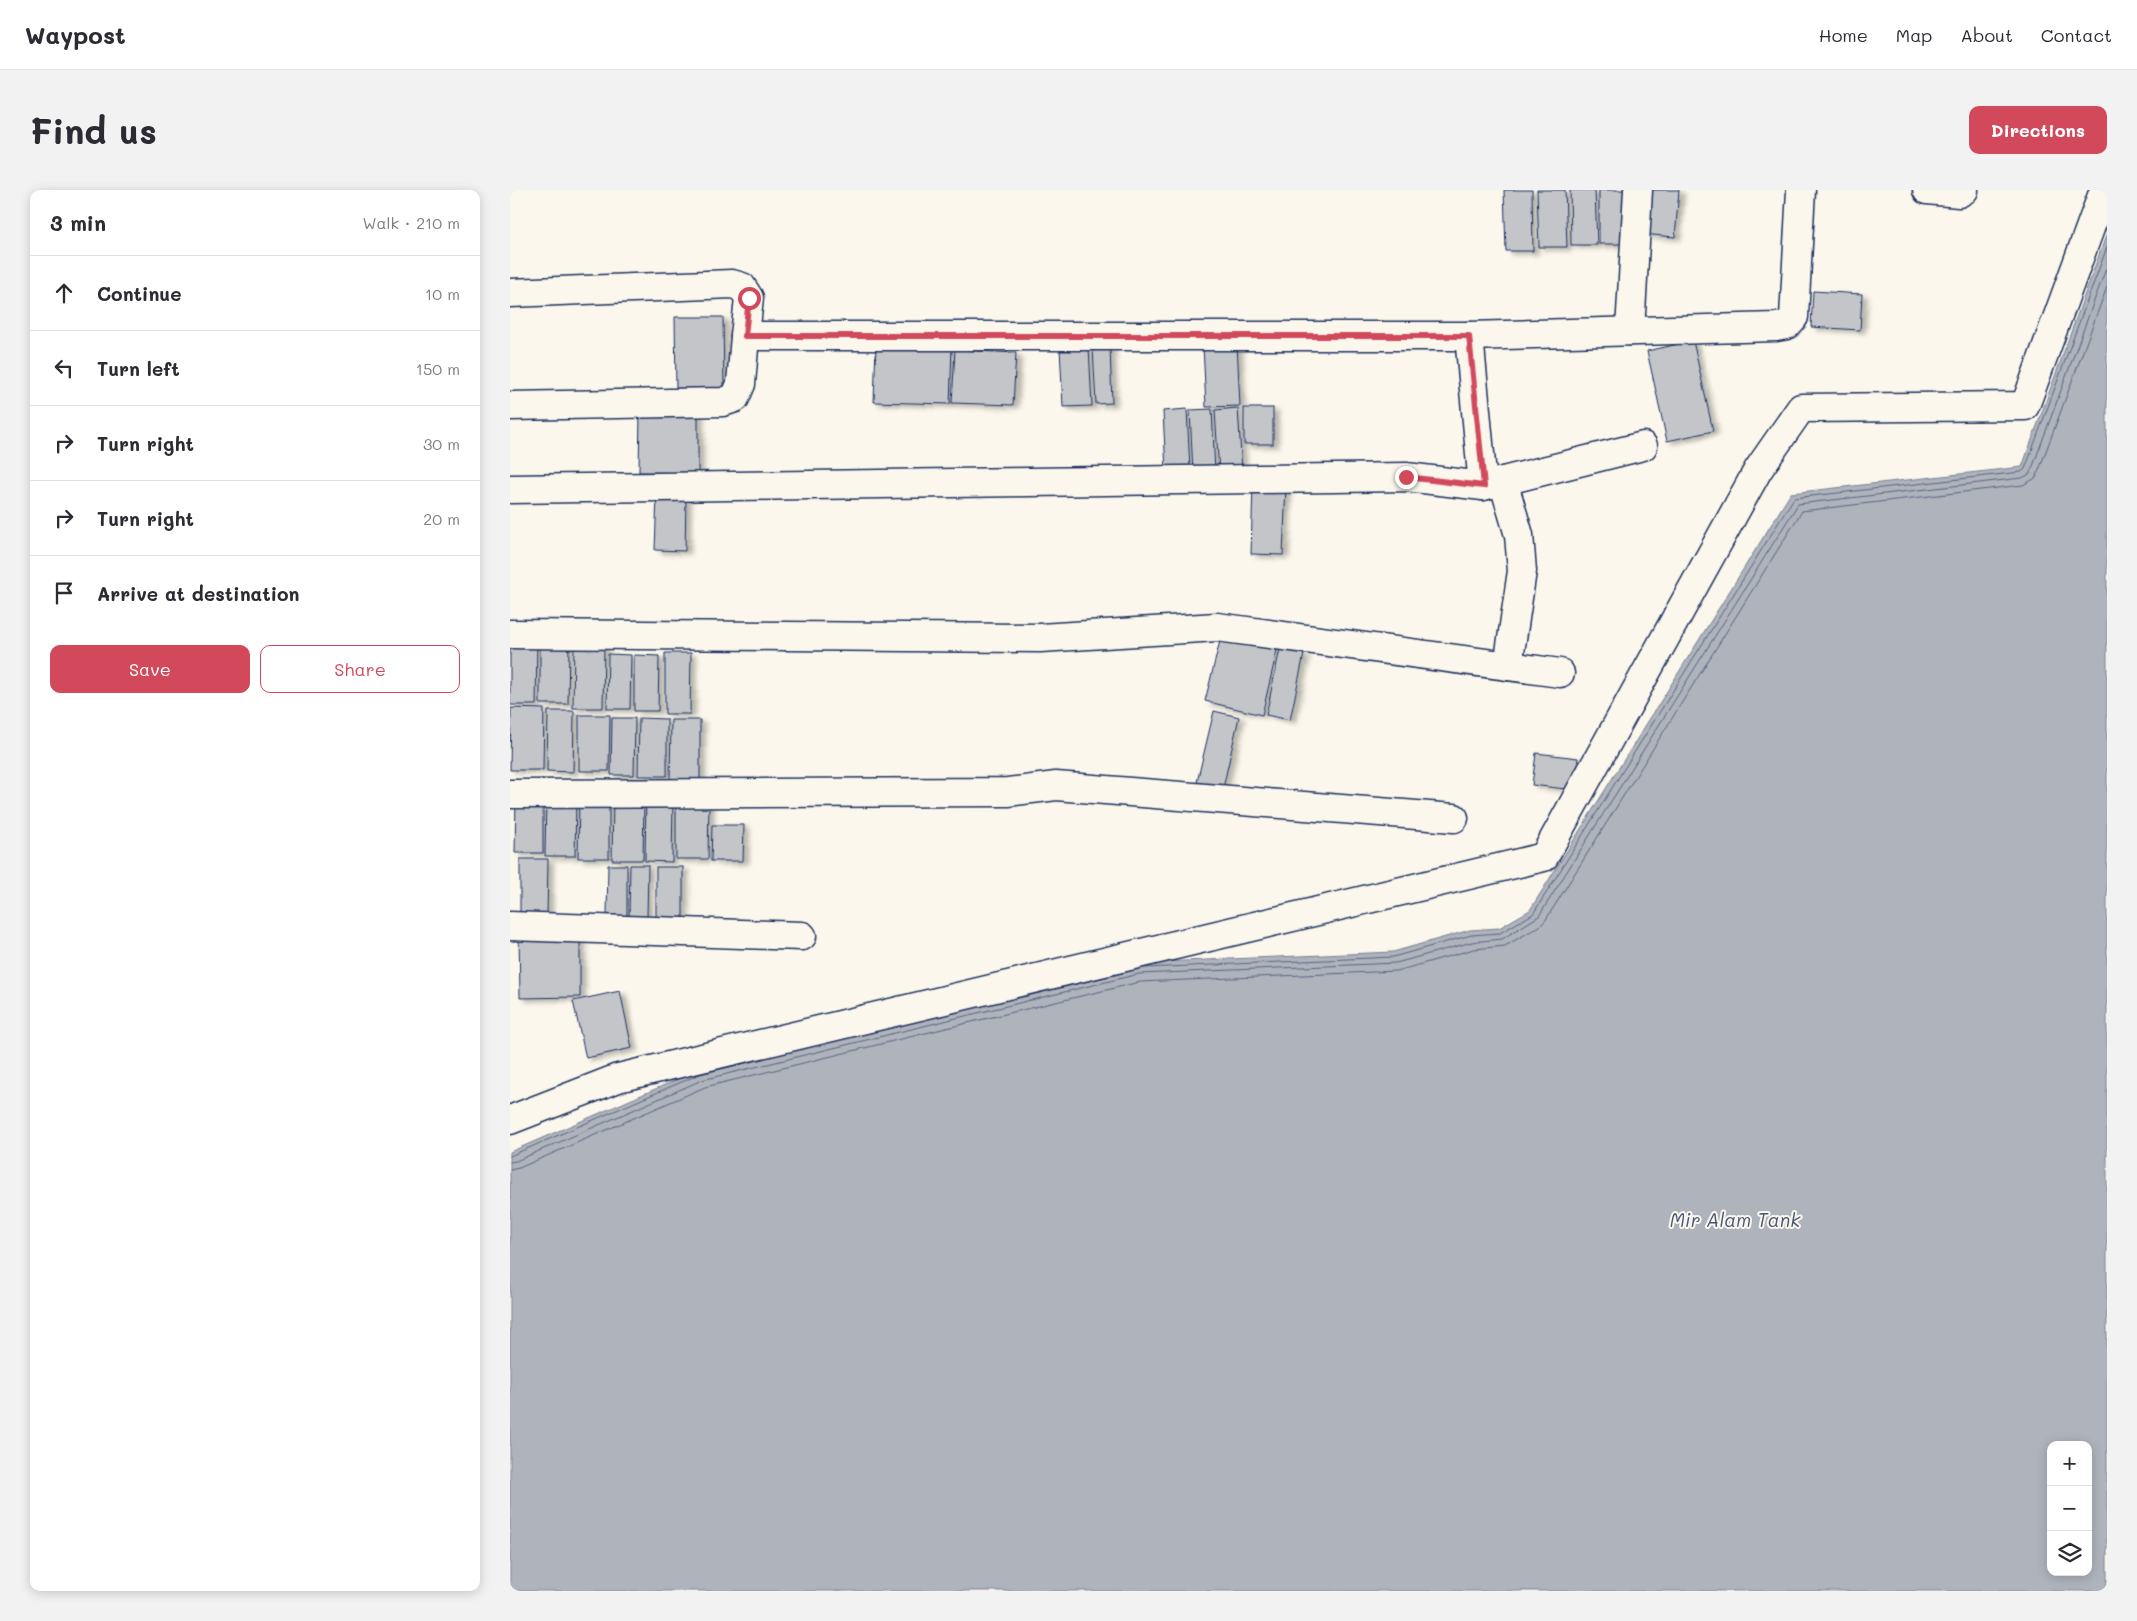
<!DOCTYPE html>
<meta charset="utf-8">
<style>
:root{--surface:#fff;--page:#f2f2f3;--text:#2b2b33;--muted:#7c7c81;--line:#e1e1e2;--accent:#d1495b}
body{margin:0;font-family:Mali,sans-serif;background:var(--page);color:var(--text)}
.controls{position:absolute;right:15px;bottom:15px;display:grid;overflow:hidden;border-radius:10px;box-shadow:0 2px 12px #0003}
.controls button{width:45px;height:45px;display:grid;place-items:center;padding:0;border:0;border-bottom:1px solid var(--line);background:var(--surface);color:var(--text);font:25px sans-serif}
.stop{position:absolute;width:15px;height:15px;margin:-11px;border:4px solid #d1495b;border-radius:50%;background:#fff}
.stop.end{background:#d1495b;border-color:#fff;box-shadow:0 1px 5px #0008}
.list{margin:0;padding:0;list-style:none}
h2{display:flex;justify-content:space-between;align-items:center;height:65px;margin:0;padding:0 20px;font-size:21px}
h2 small{font-size:16px;font-weight:400;color:var(--muted)}
.list li{display:grid;grid-template-columns:32px 1fr auto;gap:15px;align-items:center;box-sizing:border-box;height:75px;padding:0 20px;border-top:1px solid var(--line)}
.list b{display:block;font-size:19px;white-space:nowrap}
.list em{font-size:16px;font-style:normal;color:var(--muted)}
.actions{display:flex;gap:10px;padding:15px 20px}
.actions a{flex:1;padding:11px 0;border:1px solid var(--accent);border-radius:10px;text-align:center;font-size:18px;color:var(--accent)}
.actions .main{background:var(--accent);color:#fff}
.icon{flex:none;width:28px;height:28px;fill:none;stroke:currentColor;stroke-width:2;stroke-linecap:round;stroke-linejoin:round}
.map{position:relative;flex:none;width:1597px;height:1401px;overflow:hidden;border-radius:10px}
header{display:flex;align-items:center;gap:30px;box-sizing:border-box;height:70px;padding:0 25px;background:var(--surface);border-bottom:1px solid var(--line)}
header strong{font-size:24px}
nav{display:flex;gap:28px;margin-inline-start:auto;font-size:18px}
.intro{display:flex;align-items:center;justify-content:space-between;box-sizing:border-box;height:120px;padding:0 30px}
h1{margin:0;font-size:35px}
.button{padding:12px 22px;border-radius:10px;background:var(--accent);color:#fff;font-size:18px;font-weight:700}
main{display:flex;gap:30px;padding:0 30px}
aside{flex:1;background:var(--surface);border-radius:10px;box-shadow:0 2px 12px #0003}
.map>svg:first-child{display:block}
.water{fill:#afb3bb;stroke:#747e96;fill-rule:evenodd}
.lines{fill:none;stroke-linecap:round;stroke-linejoin:round}
.shore{stroke:#566483;stroke-width:1}
.building{fill:#c3c5c9;stroke:#1b2f5e;filter:url(#shadow)}
.street-casing{stroke:#1b2f5e;stroke-width:31}
.street{stroke:#fbf7ec;stroke-width:28}
.route{stroke:#d1495b;stroke-width:6}
.labels{text-anchor:middle;stroke-width:4;stroke-linejoin:round;paint-order:stroke}
.water-label{font-size:19px;font-style:italic;fill:#47577a;stroke:#fbf7ec}
</style>
<header>
<strong>Waypost</strong>
<nav><a>Home</a><a>Map</a><a>About</a><a>Contact</a></nav>
</header>
<div class="intro"><h1>Find us</h1><a class="button">Directions</a></div>
<main>
<aside>
<h2>3 min<small>Walk · 210 m</small></h2>
<ul class="list">
<li><svg class="icon" aria-label="ahead" viewBox="0 0 24 24"><path d="M12 20V5M6 11l6-6 6 6"/></svg><div><b>Continue</b></div><em>10 m</em></li>
<li><svg class="icon" aria-label="left" viewBox="0 0 24 24"><path d="M17 20v-9H6M10 6l-5 5 5 5"/></svg><div><b>Turn left</b></div><em>150 m</em></li>
<li><svg class="icon" aria-label="right" viewBox="0 0 24 24"><path d="M7 20v-9h11M14 6l5 5-5 5"/></svg><div><b>Turn right</b></div><em>30 m</em></li>
<li><svg class="icon" aria-label="right" viewBox="0 0 24 24"><path d="M7 20v-9h11M14 6l5 5-5 5"/></svg><div><b>Turn right</b></div><em>20 m</em></li>
<li><svg class="icon" aria-label="arrive" viewBox="0 0 24 24"><path d="M6 21V4h12l-3 4 3 4H6"/></svg><div><b>Arrive at destination</b></div></li>
</ul>
<div class="actions"><a class="main">Save</a><a>Share</a></div>
</aside>
<div class="map">
<svg width="1597" height="1401" viewBox="0 0 1597 1401">
<defs>
<filter id="shadow"><feDropShadow dx="5.5" dy="3" stdDeviation="2.5" flood-color="#0004"/></filter>
</defs>
<rect width="100%" height="100%" fill="#fbf7ec"/>
<filter id="ink" filterUnits="userSpaceOnUse"><feTurbulence type="fractalNoise" baseFrequency=".02" numOctaves="2"/><feDisplacementMap in="SourceGraphic" scale="10" xChannelSelector="R" yChannelSelector="G"/><feConvolveMatrix kernelMatrix="1 2 1 2 8 2 1 2 1" color-interpolation-filters="sRGB"/></filter>
<g filter="url(#ink)">
<path class="water" d="M1597,43v1358h-1597v-439l189,-82 438,-107 256,-11 77,-22 29,-2 31,-18 261,-417 231,-26zM1541,1255h37v127h-37z"/>
<g class="lines">
<g class="shore">
<path d="M635,778l248,-11 78,-22 29,-2 33,-19 261,-416 227,-26 4,-3 82,-222"/>
<path d="M0,966l190,-82 65,-16"/>
<path d="M0,972l6,-1 186,-81 234,-57 203,-49 257,-11 76,-21 30,-3 37,-23 259,-412 224,-26 8,-4 77,-208"/>
<path d="M0,980l9,-2 186,-81 233,-57 202,-48 257,-11 77,-22 31,-3 35,-20 5,-5 257,-410 221,-26 13,-7 71,-191"/>
</g>
</g>
<g class="building">
<path d="M994,0h28l1,61h-27z"/>
<path d="M1027,0h28l2,57h-28z"/>
<path d="M1060,0h25l2,55h-26z"/>
<rect x="1089" y="0" width="34" height="54"/>
<path d="M1135,0h34l-4,47 -33,-3z"/>
<path d="M1303,101l49,3 -2,36 -49,-3z"/>
<path d="M165,127h48l1,72h-48z"/>
<path d="M1183,151l20,90 -46,10 -20,-90z"/>
<path d="M727,153l3,63 -34,1 -3,-62z"/>
<path d="M366,154l76,3 -2,57 -76,-2z"/>
<path d="M579,157l3,59 -29,1 -3,-59z"/>
<path d="M600,157l2,56 -16,1 -3,-56z"/>
<path d="M445,160l61,3 -3,52 -61,-2z"/>
<path d="M728,218l4,64 -23,1 -4,-63z"/>
<rect x="734" y="218" width="29" height="36"/>
<path d="M677,219l3,61 -24,1 -3,-60z"/>
<path d="M702,219l3,64 -22,1 -3,-64z"/>
<path d="M130,222h58v61l-59,-1z"/>
<path d="M743,294l33,1 -3,70 -32,-1z"/>
<path d="M147,305l29,1 -1,55 -30,-1z"/>
<path d="M712,443l56,13 -16,69 -57,-14z"/>
<path d="M0,449h27l-1,66h-26z"/>
<path d="M30,452l29,1 -1,61h-28z"/>
<path d="M64,454l30,1 -1,63h-30z"/>
<path d="M770,459l24,5 -14,66 -24,-5z"/>
<path d="M155,463h26l-1,61h-25z"/>
<path d="M98,464l23,1 -1,54h-23z"/>
<path d="M124,465l25,1 -1,55h-24z"/>
<path d="M1,518l33,1 -1,61h-33z"/>
<path d="M38,521h26l-1,61 -26,-1z"/>
<path d="M704,521l25,6 -16,71 -26,-6z"/>
<path d="M69,525h31l-1,56h-30z"/>
<path d="M102,528h23l-1,57h-23z"/>
<path d="M129,528l28,1v57h-29z"/>
<path d="M161,530h29v62l-30,-1z"/>
<path d="M1026,563l42,5 -4,32 -42,-5z"/>
<path d="M36,607h30l-1,59h-30z"/>
<path d="M69,607h30v61h-31z"/>
<path d="M103,607l31,1 -1,62h-31z"/>
<path d="M6,608h27v55h-28z"/>
<path d="M136,610h27l-1,62 -27,-1z"/>
<path d="M166,612h33l-1,57h-32z"/>
<path d="M202,635h32l-1,36h-32z"/>
<path d="M10,669h28l-1,58h-27z"/>
<path d="M98,675h19v51h-20z"/>
<path d="M120,675h18l-1,53h-18z"/>
<rect x="146" y="677" width="27" height="52"/>
<path d="M70,741v66l-60,1 -1,-66z"/>
<path d="M110,801l12,57 -46,10 -13,-57z"/>
</g>
<g class="lines">
<defs>
<g id="street">
<path d="M1417,0l32,3 5,-3"/>
<path d="M0,103l222,-9 10,3 7,11 -4,38h724l307,-9 11,-2 7,-8 7,-127"/>
<path d="M1120,141l8,-141"/>
<path d="M959,146l14,150"/>
<path d="M0,216l213,-4 12,-4 6,-14 4,-48"/>
<path d="M993,291l16,54 3,36 -14,95"/>
<path d="M0,299l896,-12 77,9 160,-40"/>
<path d="M0,444l530,4 177,-11 343,46"/>
<path d="M0,604l498,-2 48,-6 398,32"/>
<path d="M0,736l292,10"/>
<path d="M0,930l108,-42 926,-221 214,-387 43,-62 224,-2 79,-216"/>
</g>
</defs>
<use href="#street" class="street-casing"/>
<use href="#street" class="street"/>
</g>
</g>
<g class="lines" filter="url(#ink)">
<path class="route" d="M239,108l-4,38h724l15,150 -78,-9"/>
</g>
<g class="labels">
<g class="water-label">
<text x="1225" y="1037">Mir Alam Tank</text>
</g>
</g>
</svg>
<div class="controls">
<button>+</button>
<button>−</button>
<button><svg class="icon" aria-label="layers" viewBox="0 0 24 24"><path d="M12 4l9 5-9 5-9-5zM3 14l9 5 9-5"/></svg></button>
</div>
<div class="stop" style="left:239px;top:108px"></div>
<div class="stop end" style="left:896px;top:287px"></div>
</div>
</main>
